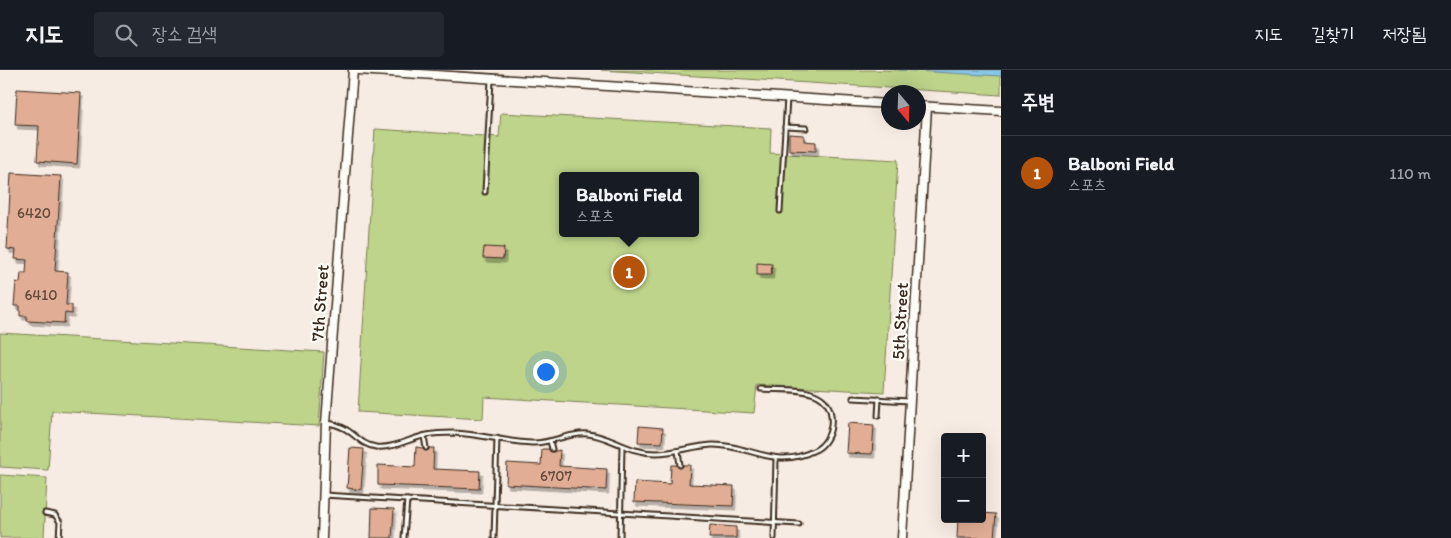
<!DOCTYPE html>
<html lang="ko">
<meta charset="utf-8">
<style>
:root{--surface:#171b24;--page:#242831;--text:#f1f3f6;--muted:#9ea1a6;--line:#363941;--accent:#b45309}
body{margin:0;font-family:Itim,"Poor Story",sans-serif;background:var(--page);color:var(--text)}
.controls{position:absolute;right:15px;bottom:15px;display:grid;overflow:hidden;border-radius:5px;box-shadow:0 5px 20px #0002}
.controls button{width:45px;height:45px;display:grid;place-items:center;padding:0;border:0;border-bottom:1px solid var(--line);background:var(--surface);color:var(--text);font:25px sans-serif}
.compass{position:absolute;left:881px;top:15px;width:45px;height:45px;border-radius:50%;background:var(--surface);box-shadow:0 5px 20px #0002;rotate:161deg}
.you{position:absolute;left:545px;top:301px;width:18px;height:18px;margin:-12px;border:4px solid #fff;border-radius:50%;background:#1a73e8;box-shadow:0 0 0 8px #1a73e833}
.badge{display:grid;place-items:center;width:32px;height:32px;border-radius:50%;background:var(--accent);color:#fff;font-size:16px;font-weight:700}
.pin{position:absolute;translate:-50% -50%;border:2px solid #fff;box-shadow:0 1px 5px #0006}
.popup{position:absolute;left:559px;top:102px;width:140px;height:65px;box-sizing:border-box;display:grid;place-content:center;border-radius:5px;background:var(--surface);filter:drop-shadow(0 1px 4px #0005);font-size:16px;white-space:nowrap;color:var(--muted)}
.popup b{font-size:19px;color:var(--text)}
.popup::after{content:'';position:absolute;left:50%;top:100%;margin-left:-10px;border:10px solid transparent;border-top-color:var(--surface)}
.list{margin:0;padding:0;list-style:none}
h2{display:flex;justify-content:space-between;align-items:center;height:65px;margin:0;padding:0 20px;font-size:21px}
h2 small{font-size:16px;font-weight:400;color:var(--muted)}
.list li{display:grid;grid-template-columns:32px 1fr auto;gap:15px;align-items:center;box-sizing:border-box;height:75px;padding:0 20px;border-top:1px solid var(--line)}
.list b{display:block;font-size:19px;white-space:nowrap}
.list p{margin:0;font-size:16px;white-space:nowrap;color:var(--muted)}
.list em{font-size:16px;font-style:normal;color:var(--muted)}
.icon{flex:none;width:28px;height:28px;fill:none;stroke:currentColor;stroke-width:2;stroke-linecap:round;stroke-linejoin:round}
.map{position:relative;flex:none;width:1001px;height:468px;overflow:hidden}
header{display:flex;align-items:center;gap:30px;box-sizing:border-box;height:70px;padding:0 25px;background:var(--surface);border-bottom:1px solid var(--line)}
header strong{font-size:24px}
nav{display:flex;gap:28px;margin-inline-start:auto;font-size:18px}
.search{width:350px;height:45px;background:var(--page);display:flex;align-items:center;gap:12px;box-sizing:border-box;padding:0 18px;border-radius:5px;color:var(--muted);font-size:19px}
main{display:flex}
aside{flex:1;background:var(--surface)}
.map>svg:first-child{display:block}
.green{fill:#bed48a;stroke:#7c7f54;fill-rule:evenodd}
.water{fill:#87c8e8;stroke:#698997}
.building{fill:#e1ae95;stroke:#3b2a1e;filter:url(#shadow)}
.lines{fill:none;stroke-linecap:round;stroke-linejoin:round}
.service-casing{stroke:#3b2a1e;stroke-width:7}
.tertiary-casing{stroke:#3b2a1e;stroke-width:11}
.service{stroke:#fdfcf7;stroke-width:3}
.tertiary{stroke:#fdfcf7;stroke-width:8}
.labels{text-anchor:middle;stroke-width:4.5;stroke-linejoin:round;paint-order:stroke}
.number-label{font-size:15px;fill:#644b3c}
.street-label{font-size:18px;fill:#3b2a1e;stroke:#fdfcf7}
</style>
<header>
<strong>지도</strong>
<div class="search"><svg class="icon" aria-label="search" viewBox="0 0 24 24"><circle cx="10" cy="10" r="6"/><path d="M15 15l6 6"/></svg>장소 검색</div>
<nav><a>지도</a><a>길찾기</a><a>저장됨</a></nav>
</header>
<main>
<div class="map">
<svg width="1001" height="468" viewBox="0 0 1001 468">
<defs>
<filter id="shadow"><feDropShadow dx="2.5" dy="4" stdDeviation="0" flood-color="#0004"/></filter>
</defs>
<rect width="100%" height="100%" fill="#f7ece3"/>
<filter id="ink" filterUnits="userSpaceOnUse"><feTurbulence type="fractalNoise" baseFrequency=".02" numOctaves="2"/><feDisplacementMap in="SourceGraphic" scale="10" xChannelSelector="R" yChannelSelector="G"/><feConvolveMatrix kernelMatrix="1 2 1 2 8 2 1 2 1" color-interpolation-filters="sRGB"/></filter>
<g filter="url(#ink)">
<g class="green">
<path d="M601,0h400v25z"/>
<path d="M501,43l270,15 -1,25 128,7 -14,232 -127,-7 -3,28 -270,-16 -1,22 -125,-7 17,-283 124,8zM563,106h132v57h-132z"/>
<path d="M0,263l324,19 -5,74 -267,-15 -4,59 -48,-3z"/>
<path d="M0,405l47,3 -3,60h-44z"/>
</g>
<path class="water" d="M899,0h102v6z"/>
<g class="building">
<path d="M17,19l64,4 -4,71 -40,-3 2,-35 -24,-1z"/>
<path d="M789,64l15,1v6l12,1v9l-27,-1z"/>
<path d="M11,103l50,3 -6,95 13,1 -2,33h6v9l-7,-1 -1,10 -37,-2v-5h-7v-10h-6l2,-24 4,1 1,-10h5l1,-13 -12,-1 1,-9 -9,-1z"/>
<path d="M484,177l20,1 -1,11 -20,-1z"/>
<path d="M757,193l15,1 -1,11h-14z"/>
<path d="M848,353l26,2 -2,29 -26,-1z"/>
<path d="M639,356l24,2 -1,15 -24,-1z"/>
<path d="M416,377l6,1 4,3 3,-3h5l-1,21 47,2 -1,18 -101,-4v-20l37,2z"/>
<path d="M350,378l14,1 -3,41 -14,-2z"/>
<path d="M542,379h6l4,3 8,-2 -1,16 48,3 -1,21 -100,-6 1,-21 34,2z"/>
<path d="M671,395h5l4,3 3,-3h7l-1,19 45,2 -1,20 -99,-4 1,-20 35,2z"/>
<path d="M372,438l22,1 -2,29h-21z"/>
<path d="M982,443l14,1 -2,24h-37l1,-19h24z"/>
<path d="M710,455l26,2v11h-27z"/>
</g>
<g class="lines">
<defs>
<g id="service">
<path d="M785,57l21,1"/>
<path d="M485,122l6,-112"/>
<path d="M780,141l7,-113"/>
<path d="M853,328l57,3"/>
<path d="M878,346l1,-17"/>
<path d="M327,353c26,3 29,21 49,24 17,2 35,-9 51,-12 9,-2 18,-2 27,-2 26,1 52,9 78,10 19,1 37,-11 56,-9 25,3 40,19 68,19 19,0 37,-7 56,-8 38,-1 63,26 103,5 9,-4 15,-15 16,-24 5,-43 -42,-35 -70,-37"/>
<path d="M424,366l2,12"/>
<path d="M550,371l2,8"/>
<path d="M678,381l2,14"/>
<path d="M324,425l475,29"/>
<path d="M45,443l10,2 5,7 -1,16"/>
<path d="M404,468l3,-38"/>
<path d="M494,468l3,-100"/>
<path d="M620,468l2,-91"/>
<path d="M774,468l2,-79"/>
</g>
<g id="tertiary">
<path d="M358,0l530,34"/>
<path d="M918,36l83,5"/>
<path d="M322,468l4,-115 27,-353"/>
<path d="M902,468l25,-431"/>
</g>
</defs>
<use href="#service" class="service-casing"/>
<use href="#tertiary" class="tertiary-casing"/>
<use href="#service" class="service"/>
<use href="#tertiary" class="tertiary"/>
</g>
</g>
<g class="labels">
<g class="number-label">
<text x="34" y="148">6420</text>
<text x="41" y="230">6410</text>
<text x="556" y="411">6707</text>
</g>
<g class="street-label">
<text transform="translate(320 233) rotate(-86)" y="6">7th Street</text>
<text transform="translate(900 251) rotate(-87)" y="6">5th Street</text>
</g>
</g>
</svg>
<div class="controls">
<button>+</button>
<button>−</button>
</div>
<svg class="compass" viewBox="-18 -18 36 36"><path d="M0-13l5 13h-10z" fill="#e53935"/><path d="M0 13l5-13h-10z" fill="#9ea1a6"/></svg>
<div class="you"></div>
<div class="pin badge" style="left:629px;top:202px">1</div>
<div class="popup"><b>Balboni Field</b>스포츠</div>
</div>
<aside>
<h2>주변<small></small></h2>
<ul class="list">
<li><span class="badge">1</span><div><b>Balboni Field</b><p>스포츠</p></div><em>110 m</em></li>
</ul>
</aside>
</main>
